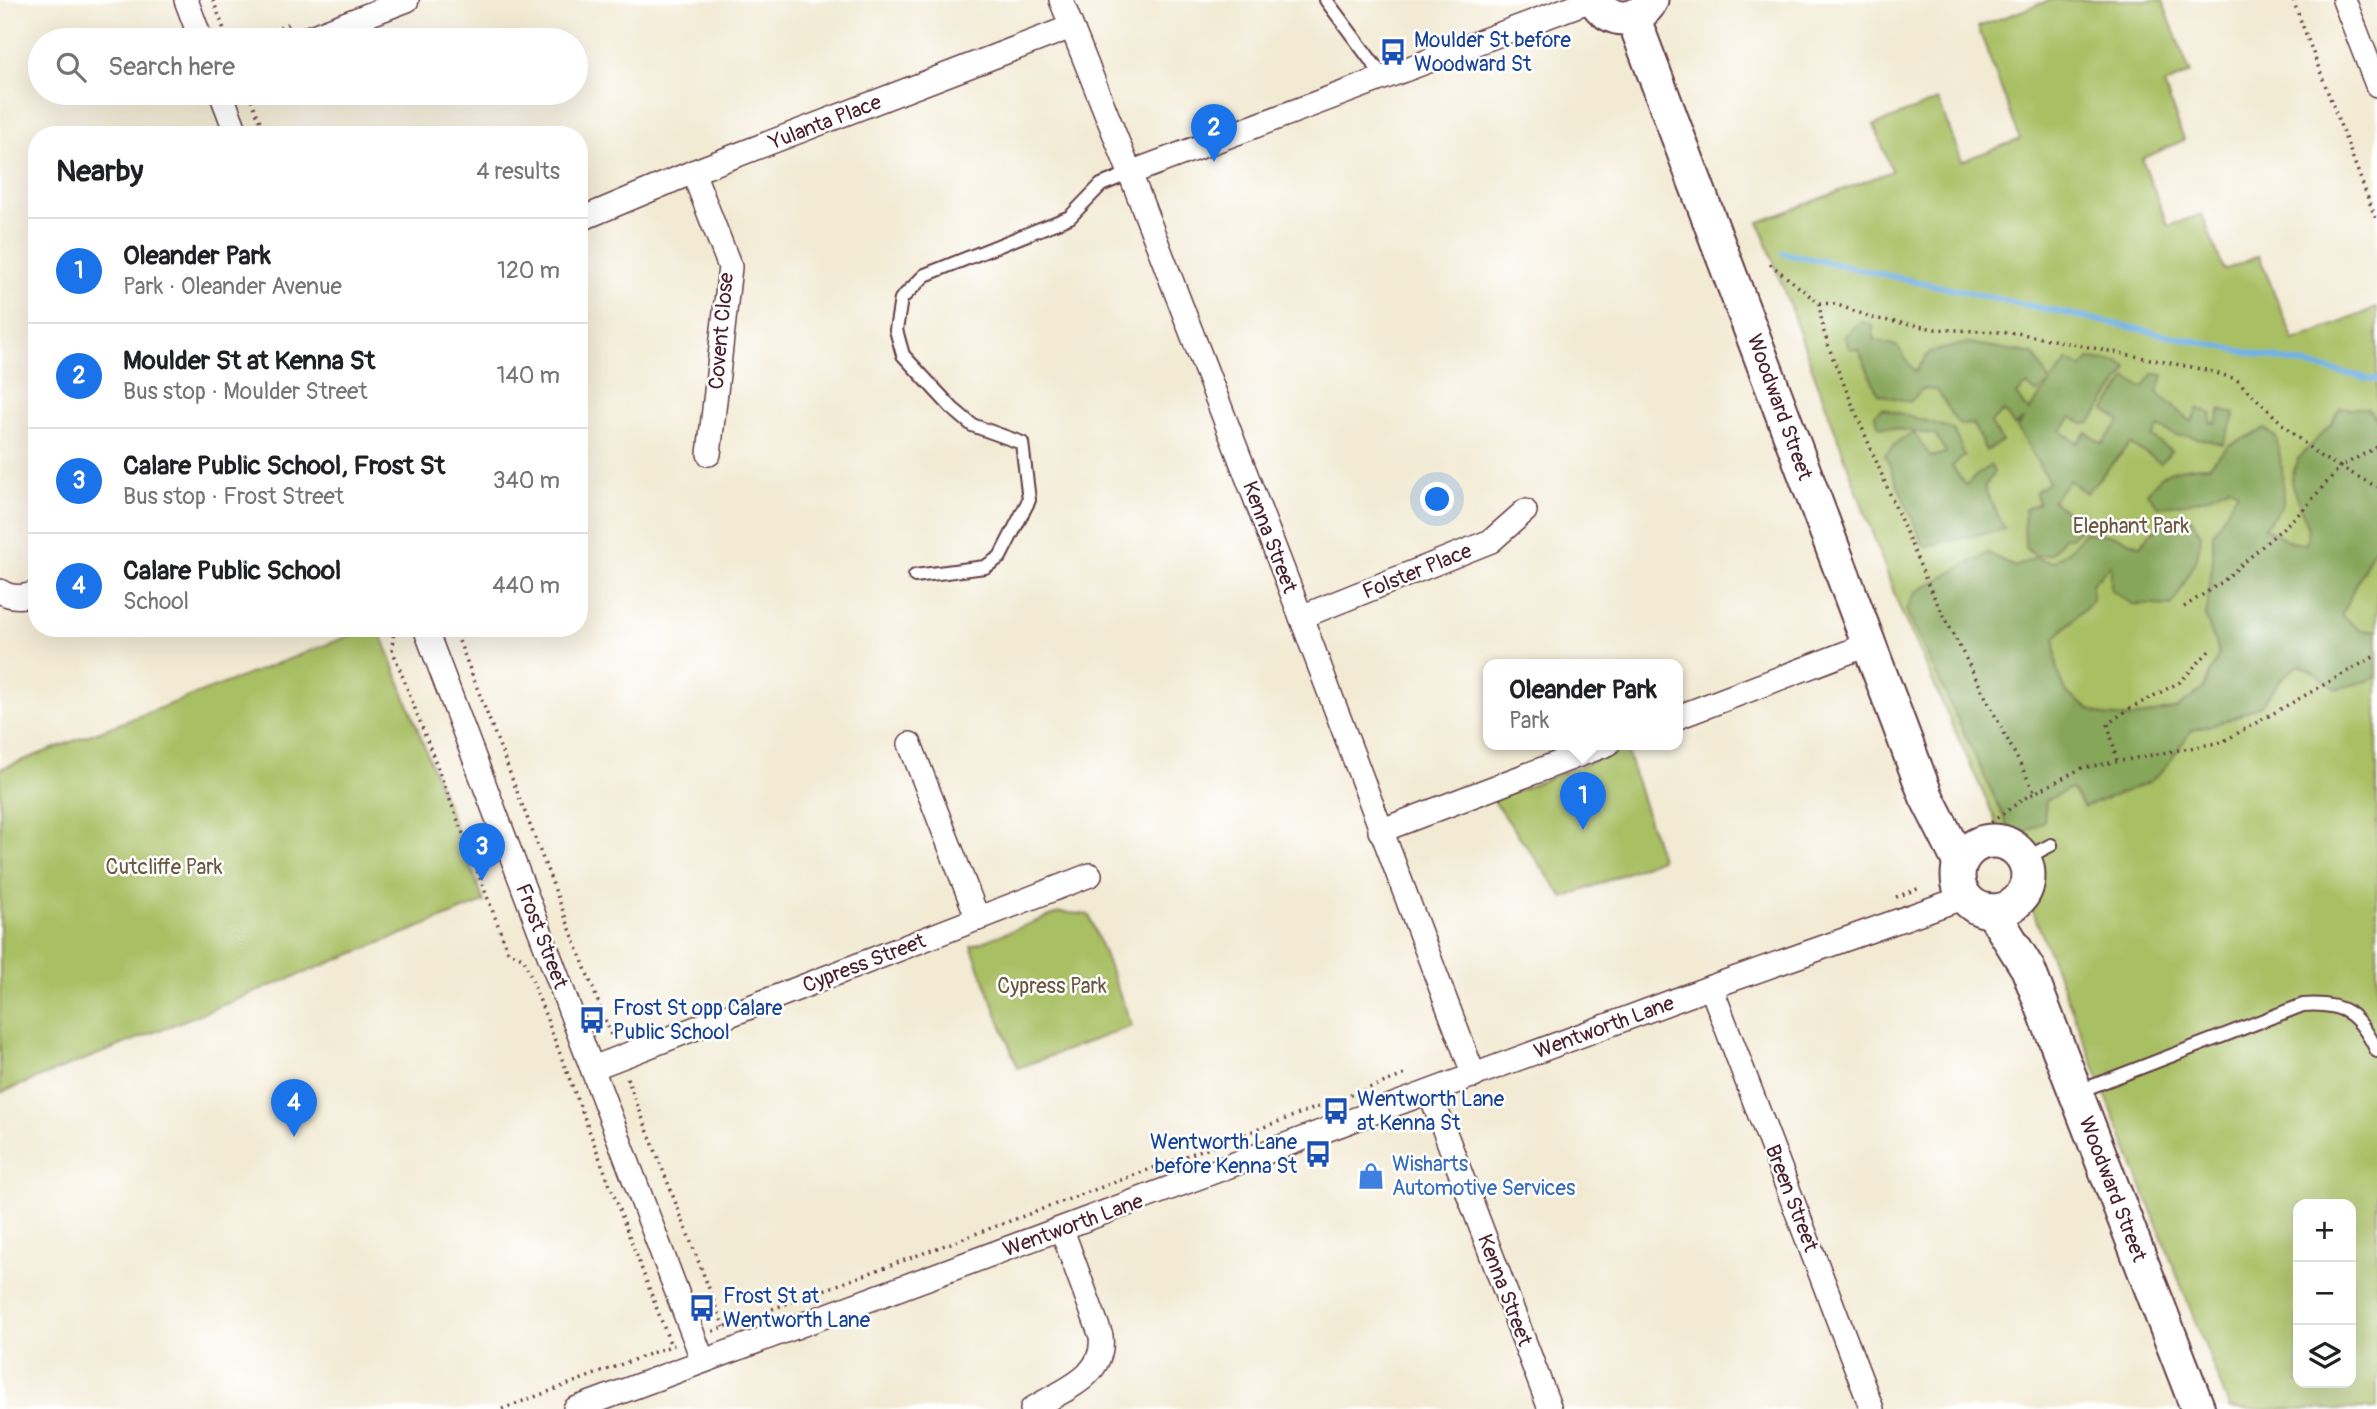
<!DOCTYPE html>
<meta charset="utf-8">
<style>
:root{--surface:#fff;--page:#f2f2f2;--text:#202124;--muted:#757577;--line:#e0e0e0;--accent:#1a73e8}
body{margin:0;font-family:Pangolin,sans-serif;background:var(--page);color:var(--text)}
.controls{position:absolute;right:21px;bottom:21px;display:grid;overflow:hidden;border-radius:14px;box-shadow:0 7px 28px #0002}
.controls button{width:63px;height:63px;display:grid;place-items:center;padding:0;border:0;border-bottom:2px solid var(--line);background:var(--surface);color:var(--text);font:35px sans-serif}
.you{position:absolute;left:1438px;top:500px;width:24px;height:24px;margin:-18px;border:5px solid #fff;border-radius:50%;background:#1a73e8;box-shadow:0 0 0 10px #1a73e833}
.badge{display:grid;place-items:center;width:46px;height:46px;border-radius:50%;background:var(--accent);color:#fff;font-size:23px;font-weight:700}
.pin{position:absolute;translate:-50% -58px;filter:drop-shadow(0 2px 4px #0008)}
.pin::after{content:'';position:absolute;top:37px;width:24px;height:21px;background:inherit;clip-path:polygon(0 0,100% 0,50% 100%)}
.popup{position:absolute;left:1483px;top:659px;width:200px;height:91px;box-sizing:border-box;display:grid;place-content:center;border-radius:14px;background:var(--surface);filter:drop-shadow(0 2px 5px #0005);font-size:23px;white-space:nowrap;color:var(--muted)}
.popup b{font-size:26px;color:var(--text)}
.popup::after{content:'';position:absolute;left:50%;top:100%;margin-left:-14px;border:14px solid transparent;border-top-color:var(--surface)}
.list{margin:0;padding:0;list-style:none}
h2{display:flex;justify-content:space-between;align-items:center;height:91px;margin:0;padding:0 28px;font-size:30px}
h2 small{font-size:23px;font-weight:400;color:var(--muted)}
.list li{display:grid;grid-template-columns:46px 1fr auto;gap:21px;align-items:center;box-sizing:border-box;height:105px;padding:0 28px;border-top:2px solid var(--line)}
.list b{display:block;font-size:26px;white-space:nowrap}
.list p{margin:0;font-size:23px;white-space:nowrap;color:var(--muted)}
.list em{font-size:23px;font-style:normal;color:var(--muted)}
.icon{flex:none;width:38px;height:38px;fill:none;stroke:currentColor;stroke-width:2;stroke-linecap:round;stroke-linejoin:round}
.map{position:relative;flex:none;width:2377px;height:1409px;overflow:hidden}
.search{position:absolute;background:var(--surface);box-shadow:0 7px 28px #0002;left:28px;top:28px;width:560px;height:77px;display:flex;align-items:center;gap:18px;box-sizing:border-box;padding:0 24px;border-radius:38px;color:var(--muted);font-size:26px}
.panel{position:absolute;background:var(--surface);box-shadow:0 7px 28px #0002;left:28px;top:126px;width:560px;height:511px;border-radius:28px}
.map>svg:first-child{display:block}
.green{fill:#a9bf64;stroke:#7a6f48;stroke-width:2;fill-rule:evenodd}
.forest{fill:#86a65a;stroke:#686242;stroke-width:2;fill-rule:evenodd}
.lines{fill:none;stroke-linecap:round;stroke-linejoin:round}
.stream{stroke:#71b2e5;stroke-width:6}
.lane-casing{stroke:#633d44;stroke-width:16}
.street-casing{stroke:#633d44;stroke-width:26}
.secondary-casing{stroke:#633d44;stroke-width:37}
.path{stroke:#633d44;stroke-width:3.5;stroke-dasharray:2 5;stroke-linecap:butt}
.lane{stroke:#fff;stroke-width:12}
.street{stroke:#fff;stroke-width:23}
.secondary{stroke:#fff;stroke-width:33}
.labels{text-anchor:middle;stroke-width:5;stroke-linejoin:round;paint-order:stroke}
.transit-label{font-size:21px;fill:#164399;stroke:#fff;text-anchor:start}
.street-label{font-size:21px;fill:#4a1f2b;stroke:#fff}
.park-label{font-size:21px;fill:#6b573f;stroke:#fff}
.shop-label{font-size:21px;fill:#366cbe;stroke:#fff;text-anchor:start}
</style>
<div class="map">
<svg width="2377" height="1409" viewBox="0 0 2377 1409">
<rect width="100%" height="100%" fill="#fff"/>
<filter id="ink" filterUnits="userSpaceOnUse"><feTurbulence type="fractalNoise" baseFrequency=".0143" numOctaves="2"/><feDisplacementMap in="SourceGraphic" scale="14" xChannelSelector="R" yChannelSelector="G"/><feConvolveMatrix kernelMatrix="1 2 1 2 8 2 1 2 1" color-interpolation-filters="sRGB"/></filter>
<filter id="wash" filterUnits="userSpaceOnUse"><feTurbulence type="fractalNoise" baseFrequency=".00686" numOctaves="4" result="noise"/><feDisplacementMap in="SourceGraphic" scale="28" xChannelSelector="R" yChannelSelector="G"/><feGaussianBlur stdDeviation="1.57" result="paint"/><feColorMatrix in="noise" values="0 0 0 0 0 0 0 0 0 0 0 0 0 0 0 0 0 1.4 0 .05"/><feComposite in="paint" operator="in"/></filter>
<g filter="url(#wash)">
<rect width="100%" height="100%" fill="#f2ead3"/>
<g class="green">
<path d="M2050,0h112l28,73 -26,12 20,55 -42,19 26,67 34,-12 22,56 35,-14 35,85 83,-33v1101h-147l-223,-563 -107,-237 -141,-387 133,-51 -18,-46 64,-25 24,61 58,-22 -42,-112zM2298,1204h53v179h-53z"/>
<path d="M370,628h9l105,274 -484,191v-324z"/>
<path d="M1626,748l35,111 -97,39 -71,-98z"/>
<path d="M1060,912l29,3 43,111 -114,42 -47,-122z"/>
</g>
<g class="forest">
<path d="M1860,322l13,3 1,15 23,6 18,26 15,-20 38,-9 66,11 16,29 18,-23 14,8 7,-9 30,3 9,7 -38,54 -7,1 -11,-7 -11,14 16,12 9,-11 16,12 18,-23 -15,-11 22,-32 16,10 10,-14 11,1 -7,18 35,29 6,-14 14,6 -2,8 6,1 5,-14 14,5 -12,30 -34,-8h-13l-17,-9 -7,10 19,14 -10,12 -31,-19 -44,49 -17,-13 -17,20 31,25 -12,13 -7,-1 -13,17 -16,2 -10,-9 -1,-37 15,-7 -4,-11 14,-10 -32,-55 6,-8 -9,7 -10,-15 -14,12 12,18 -16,10 -13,-27 -14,1 -22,-35 -15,-1 -12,13 -32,-8 -19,-44 -10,-2 -4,-12zM2049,384l-20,27 -13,-16 11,-10 9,8z"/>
<path d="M1882,408l71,21 12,27 -13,10 13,19 25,-20 4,7 -10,16 21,41 -81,17 -39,-91 16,-16 13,-6 17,24 15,-4 -10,-18 -57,-9 -4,-12z"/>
<path d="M2340,408h27l10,11v123l-36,73 19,15 17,1v45l-6,4 -35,9 -23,-17 -14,-7 -15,11 -23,29 -33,15 -37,11 -25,36 -16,15 -66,25 -13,-19 -25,13 -2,20 -20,12 -16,-7 -102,-216 10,-18 72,-39 27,14 20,-9 18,4 17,-12 14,-18 33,4 24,10 9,-12 26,-19 15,3 10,17 -4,24 -25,47 -40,-2 -21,-14v-25l-19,19v17l-37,37 2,31 10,24 22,16 17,7 26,2 45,-10 26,-19 16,-35 -13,-36 7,-59v-26l25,-41 -9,-6c-20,13 -47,20 -71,20l-11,-13c18,-27 34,-25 62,-27l19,-20 37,-17 11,8 6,30 1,37 -19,24 27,14 15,2 2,-17 -17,-44 6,-23 34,-36z"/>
</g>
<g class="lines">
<path class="stream" d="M1783,253l594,127"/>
</g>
</g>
<g filter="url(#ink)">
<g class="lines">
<defs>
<g id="lane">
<path d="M1326,0l58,78"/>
<path d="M915,576l70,-9 15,-10 29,-57 -7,-57 -50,-18 -20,-17 -49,-53 -7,-25 5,-31 24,-24 145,-58 31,-32 29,-12"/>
<path d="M2024,859l27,-14"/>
<path d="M2077,1092l226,-87c42,-3 56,9 74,46"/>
</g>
<g id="street">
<path d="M186,0l15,40"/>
<path d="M1061,0l69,173 171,444 173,459"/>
<path d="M2344,0l33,85"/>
<path d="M303,40l104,-40"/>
<path d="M221,93l16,42"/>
<path d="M693,172l37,95 -21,187"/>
<path d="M1130,173l461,-173"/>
<path d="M579,220l114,-48 378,-145"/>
<path d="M0,591c12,8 24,6 37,2"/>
<path d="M1301,617l190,-76 34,-30"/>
<path d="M425,628l278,733"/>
<path d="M1678,717l189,-72"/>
<path d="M910,744l68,175"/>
<path d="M1380,831l228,-87"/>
<path d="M1711,987l161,422"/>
<path d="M593,1068l497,-193"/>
<path d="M1430,1093l120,316"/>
<path d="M575,1409l1136,-422 254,-90"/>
<path d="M1032,1409c29,-19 74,-31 69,-73l-39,-106"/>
</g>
<g id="secondary">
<path d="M1595,0c13,23 44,25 56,0"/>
<path d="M1633,17l293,779 34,67"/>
<circle cx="1993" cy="876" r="35"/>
<path d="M1992,911l36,58 170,440"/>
</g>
</defs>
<use href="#lane" class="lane-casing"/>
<use href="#street" class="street-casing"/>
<use href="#secondary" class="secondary-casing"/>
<g class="path">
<path d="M213,0l15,40"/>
<path d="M2293,0l84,222"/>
<path d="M247,40l41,-16"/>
<path d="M249,93l16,42"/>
<path d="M1770,264l49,39 4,26 9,27 97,231 106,206"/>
<path d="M1819,303l16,1 38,14 62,11 82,4 189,37 30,9 56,54 29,24 19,10 37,-20"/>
<path d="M2184,607l38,-25 80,-71 38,-44 37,20"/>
<path d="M394,628l-2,21 116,302 16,8 147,387"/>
<path d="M454,628l158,410"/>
<path d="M2117,760l-9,-36 19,-14 53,-28 31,-33"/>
<path d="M1980,831l43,-32 59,-31 140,-26 155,-87"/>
<path d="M1896,897l24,-9"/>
<path d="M627,1078l97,249"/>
<path d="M713,1331l694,-257"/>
<path d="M502,1409l174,-65"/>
</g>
<use href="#lane" class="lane"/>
<use href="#street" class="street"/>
<use href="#secondary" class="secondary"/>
</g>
</g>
<defs>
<symbol id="bus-bare" viewBox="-9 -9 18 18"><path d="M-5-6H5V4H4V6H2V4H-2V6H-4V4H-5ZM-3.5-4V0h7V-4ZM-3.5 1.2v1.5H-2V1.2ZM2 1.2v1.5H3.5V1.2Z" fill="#1a4fb4" stroke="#fff" stroke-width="2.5" paint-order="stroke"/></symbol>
<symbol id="shop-bare" viewBox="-9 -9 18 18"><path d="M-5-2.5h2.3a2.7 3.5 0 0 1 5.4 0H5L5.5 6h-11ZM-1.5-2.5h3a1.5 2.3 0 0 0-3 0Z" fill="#3f7fe0" stroke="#fff" stroke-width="2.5" paint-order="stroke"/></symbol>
</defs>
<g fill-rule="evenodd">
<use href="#bus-bare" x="1374" y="33" width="38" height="38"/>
<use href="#bus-bare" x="573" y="1001" width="38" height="38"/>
<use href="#bus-bare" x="1317" y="1092" width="38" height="38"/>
<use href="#bus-bare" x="1299" y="1135" width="38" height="38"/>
<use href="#shop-bare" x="1352" y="1157" width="38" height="38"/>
<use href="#bus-bare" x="683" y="1289" width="38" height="38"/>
</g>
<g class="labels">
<g class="transit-label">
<text x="1414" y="47">Moulder St before<tspan x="1414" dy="24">Woodward St</tspan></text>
<text x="613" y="1015">Frost St opp Calare<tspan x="613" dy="24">Public School</tspan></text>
<text x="1357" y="1106">Wentworth Lane<tspan x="1357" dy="24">at Kenna St</tspan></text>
<text x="1297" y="1149" text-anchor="end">Wentworth Lane<tspan x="1297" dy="24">before Kenna St</tspan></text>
<text x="723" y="1303">Frost St at<tspan x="723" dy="24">Wentworth Lane</tspan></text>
</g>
<g class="street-label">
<text transform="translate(825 122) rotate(-21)" y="7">Yulanta Place</text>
<text transform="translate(721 331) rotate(-85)" y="7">Covent Close</text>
<text transform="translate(1780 407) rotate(70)" y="7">Woodward Street</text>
<text transform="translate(1270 537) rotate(69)" y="7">Kenna Street</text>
<text transform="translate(1417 571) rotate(-22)" y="7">Folster Place</text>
<text transform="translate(542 936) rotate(69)" y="7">Frost Street</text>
<text transform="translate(864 963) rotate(-21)" y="7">Cypress Street</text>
<text transform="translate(1604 1027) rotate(-20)" y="7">Wentworth Lane</text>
<text transform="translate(2113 1189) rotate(69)" y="7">Woodward Street</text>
<text transform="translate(1792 1198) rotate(69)" y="7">Breen Street</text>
<text transform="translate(1073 1225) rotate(-20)" y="7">Wentworth Lane</text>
<text transform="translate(1505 1290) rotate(69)" y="7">Kenna Street</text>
</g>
<g class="park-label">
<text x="2131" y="533">Elephant Park</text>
<text x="164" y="874">Cutcliffe Park</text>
<text x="1052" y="993">Cypress Park</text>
</g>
<g class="shop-label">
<text x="1392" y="1171">Wisharts<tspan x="1392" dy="24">Automotive Services</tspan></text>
</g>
</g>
</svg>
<div class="controls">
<button>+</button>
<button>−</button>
<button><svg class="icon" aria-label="layers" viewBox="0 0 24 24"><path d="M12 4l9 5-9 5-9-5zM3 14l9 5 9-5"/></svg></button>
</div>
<div class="you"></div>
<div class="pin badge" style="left:1583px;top:830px">1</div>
<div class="popup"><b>Oleander Park</b>Park</div>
<div class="pin badge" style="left:1214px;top:162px">2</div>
<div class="pin badge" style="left:482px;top:881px">3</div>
<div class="pin badge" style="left:294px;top:1137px">4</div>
<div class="search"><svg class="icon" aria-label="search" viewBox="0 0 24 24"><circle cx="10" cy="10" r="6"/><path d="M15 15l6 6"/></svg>Search here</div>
<section class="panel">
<h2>Nearby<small>4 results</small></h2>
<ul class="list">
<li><span class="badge">1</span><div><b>Oleander Park</b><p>Park · Oleander Avenue</p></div><em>120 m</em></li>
<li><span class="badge">2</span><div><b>Moulder St at Kenna St</b><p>Bus stop · Moulder Street</p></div><em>140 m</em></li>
<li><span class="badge">3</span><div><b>Calare Public School, Frost St</b><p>Bus stop · Frost Street</p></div><em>340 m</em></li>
<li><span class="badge">4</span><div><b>Calare Public School</b><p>School</p></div><em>440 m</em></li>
</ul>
</section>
</div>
